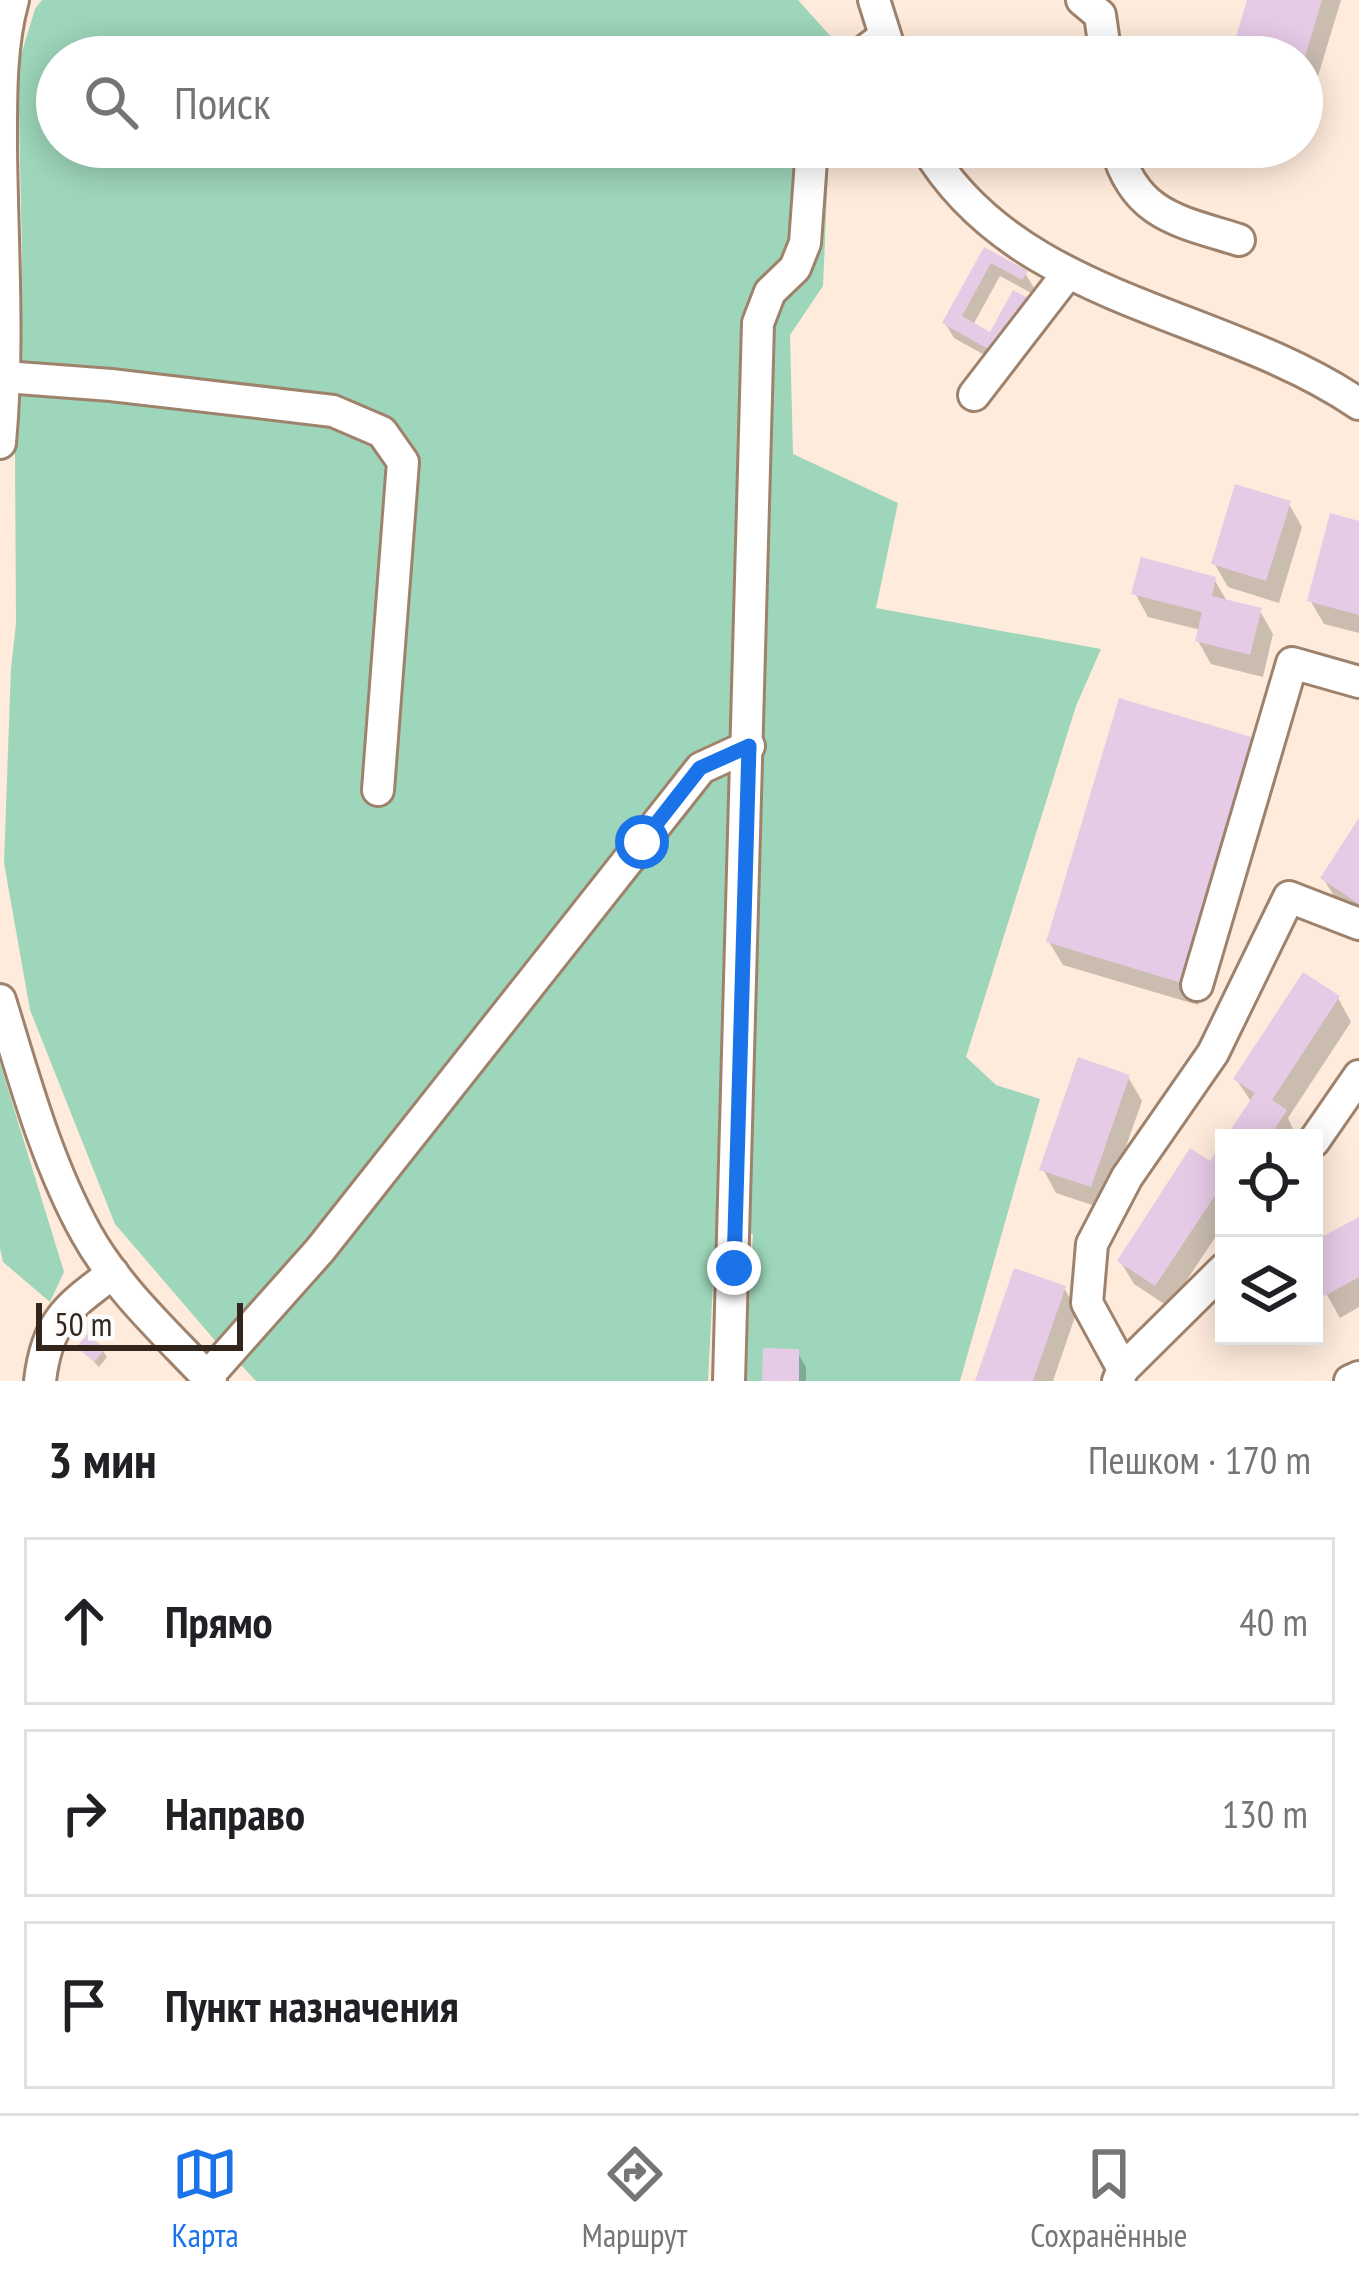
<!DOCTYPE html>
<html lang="ru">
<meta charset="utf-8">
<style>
:root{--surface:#fff;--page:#f2f2f2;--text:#202124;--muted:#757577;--line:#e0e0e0;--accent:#1a73e8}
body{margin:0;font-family:"PT Sans Narrow",sans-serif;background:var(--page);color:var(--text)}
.controls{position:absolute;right:36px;bottom:36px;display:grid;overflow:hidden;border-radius:0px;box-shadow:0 6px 30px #0003}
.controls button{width:108px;height:108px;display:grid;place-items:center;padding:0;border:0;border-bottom:3px solid var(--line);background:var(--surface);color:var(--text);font:60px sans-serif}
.scale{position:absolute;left:36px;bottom:30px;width:207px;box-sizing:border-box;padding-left:12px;border:6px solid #31251c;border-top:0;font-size:33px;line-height:42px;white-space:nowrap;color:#31251c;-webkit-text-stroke:9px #fcfcfc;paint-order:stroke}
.stop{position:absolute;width:36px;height:36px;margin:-27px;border:9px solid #1a73e8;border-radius:50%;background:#fff}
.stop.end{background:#1a73e8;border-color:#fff;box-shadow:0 3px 12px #0008}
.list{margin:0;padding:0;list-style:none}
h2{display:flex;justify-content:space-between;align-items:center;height:156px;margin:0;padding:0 48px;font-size:51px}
h2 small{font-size:39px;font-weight:400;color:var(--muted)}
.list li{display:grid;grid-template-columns:78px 1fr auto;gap:36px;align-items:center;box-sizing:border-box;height:168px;margin:0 24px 24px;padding:0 24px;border:3px solid var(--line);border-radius:0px}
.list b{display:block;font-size:45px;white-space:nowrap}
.list em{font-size:39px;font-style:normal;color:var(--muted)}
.icon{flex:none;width:66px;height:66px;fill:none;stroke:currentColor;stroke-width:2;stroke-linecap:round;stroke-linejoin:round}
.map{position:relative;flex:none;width:1359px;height:1381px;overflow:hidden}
.search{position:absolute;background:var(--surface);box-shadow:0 6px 30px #0003;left:36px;right:36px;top:36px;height:132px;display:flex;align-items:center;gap:30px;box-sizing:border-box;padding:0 42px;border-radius:66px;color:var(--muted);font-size:45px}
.sheet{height:732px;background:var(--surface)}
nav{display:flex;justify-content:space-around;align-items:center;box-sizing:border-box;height:168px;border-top:3px solid var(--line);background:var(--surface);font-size:33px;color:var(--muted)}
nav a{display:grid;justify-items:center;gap:6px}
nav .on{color:var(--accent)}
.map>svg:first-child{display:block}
.green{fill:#9dd6ba}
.shadow{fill:#0003}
.building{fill:#e6cbe6}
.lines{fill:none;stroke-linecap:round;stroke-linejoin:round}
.minor-casing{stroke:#9f826c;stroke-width:36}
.minor{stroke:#fff;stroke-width:30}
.route{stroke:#1a73e8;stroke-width:15}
</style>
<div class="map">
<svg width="1359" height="1381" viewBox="0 0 1359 1381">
<rect width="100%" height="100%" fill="#feebdc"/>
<g class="green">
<path d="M42,0h756l36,40 -1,17h-776v90h772l-6,139 -33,49 3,119 105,49 -22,105 225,41 -25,57 -110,351 30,28 44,14 -80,282h-215l8,-147 -37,-10 -8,157h-452l-15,-16 133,-164 -28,-5 -128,148 -103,-120 -85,-214 -26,-147 7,-195 5,-44 -1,-175 7,-194 -4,-190 17,-56z"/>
<path d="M0,1063l64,209 -14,30 -47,-40 -3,-14z"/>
</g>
<g class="shadow">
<path d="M1251,0h90l-35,116 -4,-1v-58h-68z"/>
<path d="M985,251l40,22 9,15 -3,5 -31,-17 -27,49 18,11 34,-35 9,15 -28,51 -52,-29 -9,-15z"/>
<path d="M1289,504l13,23 -23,76 -51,-16 -14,-24z"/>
<path d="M1359,524v109l-35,-9 -14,-24z"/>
<path d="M1214,579l14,24 32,8 13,23 -10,43 -52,-13 -13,-23 3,-11 -53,-13 -13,-24z"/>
<path d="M1269,765l-71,240 -135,-40 -14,-23z"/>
<path d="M1359,824v92l-22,-15 -14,-23z"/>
<path d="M1338,998l13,24 -63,96 9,20h-68l23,-35 -16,-24z"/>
<path d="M1128,1077l14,24 -38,108 -48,-16 -13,-24z"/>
<path d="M1224,1146v78l-55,83 -35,-23 -14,-23 91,-96z"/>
<path d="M1359,1220v87l-19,11 -26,-46v-27z"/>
<path d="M1064,1288l13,23 -24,70h-74z"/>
<path d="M80,1347l23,4 4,6 -8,10z"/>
<path d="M766,1351l31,1 9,15v14h-41z"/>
</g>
<g class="building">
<path d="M1247,0h75l-17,57h-75z"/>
<path d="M984,247l44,24 -6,9 -31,-17 -29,53 28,16 23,-42 15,8 -31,56 -55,-31z"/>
<path d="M1235,484l56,17 -25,80 -55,-17z"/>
<path d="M1330,513l29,8v94l-52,-14z"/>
<path d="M1141,557l75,20 -4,19 50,12 -12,47 -55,-14 7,-29 -71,-18z"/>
<path d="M1119,698l139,41 -73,245 -139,-42z"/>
<path d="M1359,818v86l-39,-26z"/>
<path d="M1303,972l37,24 -68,104 15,10 -18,28h-44l30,-45 -22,-14z"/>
<path d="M1078,1057l52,18 -39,112 -52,-17z"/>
<path d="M1224,1140v42l-69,104 -38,-25 73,-113 20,13z"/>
<path d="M1359,1217v60l-35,19 -10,-18v-37z"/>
<path d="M1014,1268l52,18 -33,95h-58z"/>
<path d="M88,1334l17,15 -11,13 -18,-15z"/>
<path d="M763,1348l36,1v32h-37z"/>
</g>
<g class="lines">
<defs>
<g id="minor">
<path d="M874,0l18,57"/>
<path d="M1082,0l18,15 6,42"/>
<path d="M857,57l28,-21"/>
<path d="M926,147c91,155 295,163 433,257"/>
<path d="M1116,147c19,69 63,74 123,93"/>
<path d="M5,377l106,8 222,26 49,21 21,30 -25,328"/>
<path d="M974,395l94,-122"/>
<path d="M0,443c9,-98 2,-198 1,-296 0,-48 -1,-101 12,-147"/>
<path d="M1197,985l95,-322 67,19"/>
<path d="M0,1000c24,78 46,161 86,233 31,56 82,102 125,148"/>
<path d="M1314,1141l45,-65"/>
<path d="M1123,1369l-36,-66 5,-59 35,-67 86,-124 76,-156 70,27"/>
<path d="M207,1377l113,-127 381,-482 48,-22"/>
<path d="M40,1381c7,-61 28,-74 73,-108"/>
<path d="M729,1381l29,-1058 12,-31 25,-24 10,-25 7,-96"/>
<path d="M1118,1381l5,-12 101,-100"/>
<path d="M1350,1381l9,-4"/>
</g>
</defs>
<use href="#minor" class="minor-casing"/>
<use href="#minor" class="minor"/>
</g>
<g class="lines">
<path class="route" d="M642,842l58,-74 49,-22 -15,522"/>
</g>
</svg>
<div class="controls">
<button><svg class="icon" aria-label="locate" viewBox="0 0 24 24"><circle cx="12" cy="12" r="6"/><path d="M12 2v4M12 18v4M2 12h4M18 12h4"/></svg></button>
<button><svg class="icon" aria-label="layers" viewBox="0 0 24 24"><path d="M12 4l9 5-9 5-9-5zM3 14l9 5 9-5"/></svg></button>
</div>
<div class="scale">50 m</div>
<div class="stop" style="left:642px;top:842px"></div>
<div class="stop end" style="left:734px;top:1268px"></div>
<div class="search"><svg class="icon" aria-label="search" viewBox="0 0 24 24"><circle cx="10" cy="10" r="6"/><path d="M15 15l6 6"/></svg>Поиск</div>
</div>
<section class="sheet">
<h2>3 мин<small>Пешком · 170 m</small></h2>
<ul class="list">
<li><svg class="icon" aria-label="ahead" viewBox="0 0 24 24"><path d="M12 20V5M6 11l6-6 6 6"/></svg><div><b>Прямо</b></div><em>40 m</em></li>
<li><svg class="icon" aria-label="right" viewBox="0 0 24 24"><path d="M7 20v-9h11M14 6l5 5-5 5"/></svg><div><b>Направо</b></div><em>130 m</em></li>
<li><svg class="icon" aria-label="arrive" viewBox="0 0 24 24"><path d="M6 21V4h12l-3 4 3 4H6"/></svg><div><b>Пункт назначения</b></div></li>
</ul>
</section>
<nav>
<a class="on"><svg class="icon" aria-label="map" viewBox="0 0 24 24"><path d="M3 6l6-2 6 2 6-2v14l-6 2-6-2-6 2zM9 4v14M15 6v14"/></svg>Карта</a>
<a><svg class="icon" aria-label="directions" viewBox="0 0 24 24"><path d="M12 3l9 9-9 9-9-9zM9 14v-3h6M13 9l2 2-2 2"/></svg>Маршрут</a>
<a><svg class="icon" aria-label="saved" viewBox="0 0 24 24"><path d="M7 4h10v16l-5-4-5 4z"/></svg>Сохранённые</a>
</nav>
